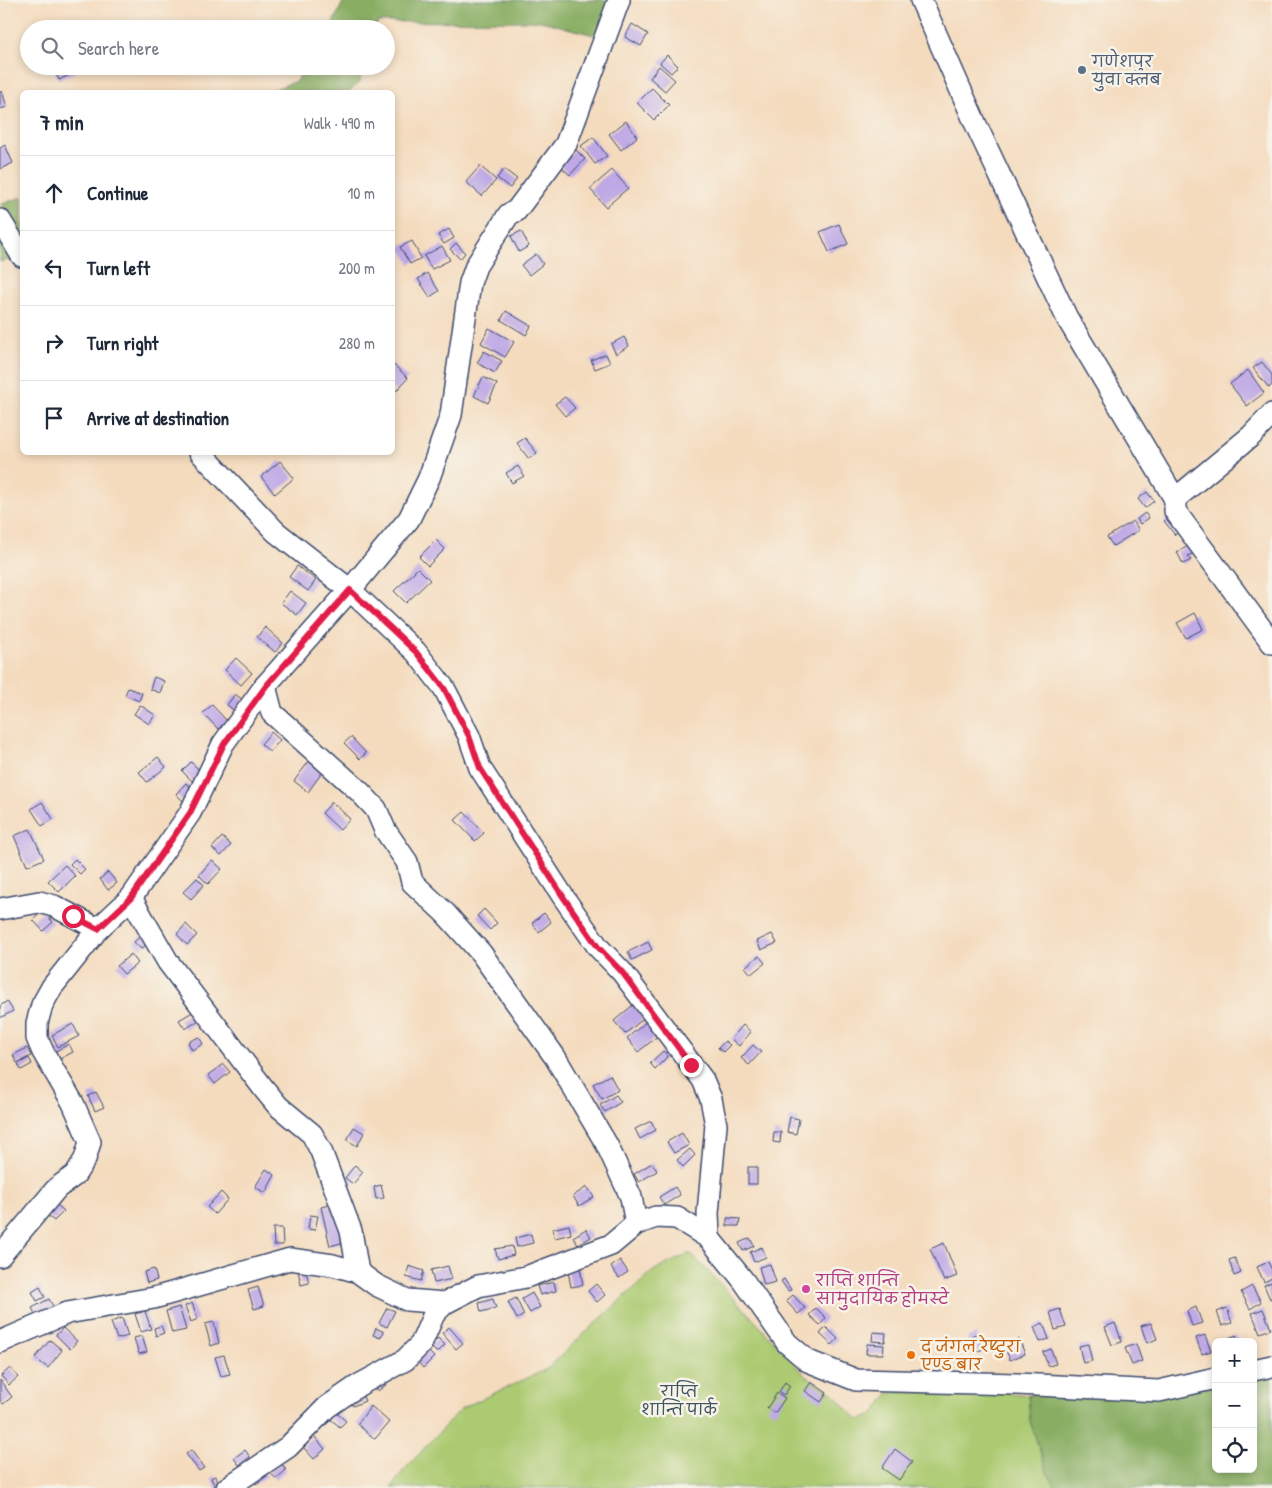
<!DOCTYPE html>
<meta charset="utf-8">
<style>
:root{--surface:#fff;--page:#f6f6f7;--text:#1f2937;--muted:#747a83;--line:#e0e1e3}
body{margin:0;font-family:"Patrick Hand","Playpen Sans Deva",sans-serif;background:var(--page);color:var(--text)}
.controls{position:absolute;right:15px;bottom:15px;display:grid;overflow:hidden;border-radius:8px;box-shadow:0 2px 8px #0003}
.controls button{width:45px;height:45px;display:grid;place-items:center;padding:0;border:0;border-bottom:1px solid var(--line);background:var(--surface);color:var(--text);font:25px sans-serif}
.stop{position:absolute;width:15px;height:15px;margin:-11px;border:4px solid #e11d48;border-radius:50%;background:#fff}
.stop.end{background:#e11d48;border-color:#fff;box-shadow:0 1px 5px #0008}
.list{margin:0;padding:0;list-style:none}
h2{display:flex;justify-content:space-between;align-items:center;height:65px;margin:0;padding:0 20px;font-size:21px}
h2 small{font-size:16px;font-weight:400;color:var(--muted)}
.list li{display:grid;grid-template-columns:32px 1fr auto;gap:15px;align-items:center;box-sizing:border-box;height:75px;padding:0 20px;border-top:1px solid var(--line)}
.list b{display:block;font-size:19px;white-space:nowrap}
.list em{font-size:16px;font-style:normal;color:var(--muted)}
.icon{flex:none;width:28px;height:28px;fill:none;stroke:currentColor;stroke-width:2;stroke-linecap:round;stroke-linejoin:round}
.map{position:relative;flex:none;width:1272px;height:1488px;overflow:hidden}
.search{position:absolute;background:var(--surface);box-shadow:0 2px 8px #0003;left:20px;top:20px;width:375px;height:55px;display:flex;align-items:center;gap:12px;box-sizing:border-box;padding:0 18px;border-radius:28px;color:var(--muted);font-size:19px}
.panel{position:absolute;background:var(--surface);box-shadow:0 2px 8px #0003;left:20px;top:90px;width:375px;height:365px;border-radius:8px}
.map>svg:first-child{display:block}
.green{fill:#acca71;stroke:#647c68}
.forest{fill:#89ae63;stroke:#526e60}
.building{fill:#bea8e6}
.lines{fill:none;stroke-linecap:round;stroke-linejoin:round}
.minor-casing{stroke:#3c496c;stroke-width:24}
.minor{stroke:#fff;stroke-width:21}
.route{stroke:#e11d48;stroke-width:6}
.service-dot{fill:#5c6f8a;stroke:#f7f3e8;stroke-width:2}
.hotel-dot{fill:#d1479c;stroke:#f7f3e8;stroke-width:2}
.food-dot{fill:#e8710a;stroke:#f7f3e8;stroke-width:2}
.labels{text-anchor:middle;stroke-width:5;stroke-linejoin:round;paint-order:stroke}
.service-label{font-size:16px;fill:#4e5e75;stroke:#f7f3e8;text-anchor:start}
.hotel-label{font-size:16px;fill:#b23c85;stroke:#f7f3e8;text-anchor:start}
.food-label{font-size:16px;fill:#c56008;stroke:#f7f3e8;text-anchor:start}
.park-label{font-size:16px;fill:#3f5663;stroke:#f7f3e8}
</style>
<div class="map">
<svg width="1272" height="1488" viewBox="0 0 1272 1488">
<rect width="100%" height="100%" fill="#f7f3e8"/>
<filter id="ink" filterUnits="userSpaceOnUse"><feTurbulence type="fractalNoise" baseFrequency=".02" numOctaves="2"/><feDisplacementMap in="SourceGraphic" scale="10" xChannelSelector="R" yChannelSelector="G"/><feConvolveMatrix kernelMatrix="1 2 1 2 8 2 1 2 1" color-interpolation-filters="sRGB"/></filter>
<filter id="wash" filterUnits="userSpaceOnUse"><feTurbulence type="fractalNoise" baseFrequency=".0096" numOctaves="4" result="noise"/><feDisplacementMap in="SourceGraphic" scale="20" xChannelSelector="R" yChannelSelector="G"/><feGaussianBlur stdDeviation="1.12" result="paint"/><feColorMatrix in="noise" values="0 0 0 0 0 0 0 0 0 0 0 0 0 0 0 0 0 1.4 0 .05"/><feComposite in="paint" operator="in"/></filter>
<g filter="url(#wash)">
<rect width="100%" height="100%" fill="#f4dbbe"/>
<path class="green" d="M690,1253l38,39 78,84 27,17 25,27 16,-6 15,-21 95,-3 44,5 2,26 17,51 9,16h-665l12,-17 59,-63 85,-39 42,-40 64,-58z"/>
<g class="forest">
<path d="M344,0h268l-15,36 -56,-15 -163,1 -4,7h-44z"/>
<path d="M307,66h55l-2,17 -12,9h-81l29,-11z"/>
<path d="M22,197v48l-1,1 -20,-42z"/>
<path d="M0,237l12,21 -12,4z"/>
<path d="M1272,1377v111h-216l-9,-16 -17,-51 -2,-26 188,-9v83h37v-88z"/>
</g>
<g id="blocks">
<g class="building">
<path d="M632,24l16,10 -7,12 -16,-9z"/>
<path d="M667,55l11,11 -7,7 -11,-10z"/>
<path d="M52,66h30l1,2 -24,12z"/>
<path d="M659,66l16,14 -10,11 -15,-13z"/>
<path d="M652,88l17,17 -15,15 -17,-17z"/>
<path d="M2,91l5,16 -7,2v-17z"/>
<path d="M626,121l11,16 -16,13 -12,-16z"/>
<path d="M593,137l14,19 -12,8 -14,-18z"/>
<path d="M5,145l8,18 -13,6v-21z"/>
<path d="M575,149l10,10 -15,16 -10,-9z"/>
<path d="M480,166l16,14 -14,16 -16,-14z"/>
<path d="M504,169l13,10 -7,9 -13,-10z"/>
<path d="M612,170l16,18 -22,19 -16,-18z"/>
<path d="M839,224l9,20 -19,8 -9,-20z"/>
<path d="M449,229l5,9 -10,6 -6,-9z"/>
<path d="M521,231l8,15 -10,6 -8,-16z"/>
<path d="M412,241l9,17 -11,6 -10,-17z"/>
<path d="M456,243l9,10 -5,6 -10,-10z"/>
<path d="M442,246l8,14 -18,9 -8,-13z"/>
<path d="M536,254l7,10 -14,11 -8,-10z"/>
<path d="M427,273l12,18 -9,6 -12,-18z"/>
<path d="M506,311l25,15 -5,9 -25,-15z"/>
<path d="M489,328l25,14 -9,15 -24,-14z"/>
<path d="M624,337l5,9 -13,8 -5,-10z"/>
<path d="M484,351l18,10 -7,12 -18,-10z"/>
<path d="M606,354l4,9 -15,6 -4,-9z"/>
<path d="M1262,362l10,13v10l-3,3 -16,-20z"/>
<path d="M394,365l14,13 -12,13 -4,-3v-21z"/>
<path d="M1248,370l16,23 -17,13 -17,-22z"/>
<path d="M483,377l14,7 -9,19 -14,-7z"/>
<path d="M565,397l10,11 -10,8 -10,-12z"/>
<path d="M525,438l12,15 -8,6 -12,-16z"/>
<path d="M280,461l14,17 -19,16 -14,-17z"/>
<path d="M518,466l6,10 -12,7 -6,-10z"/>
<path d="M1147,492l7,9 -9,7 -7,-9z"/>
<path d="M1145,513l4,5 -9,6 -3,-5z"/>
<path d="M1170,516l12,13 -7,6 -11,-14z"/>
<path d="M1133,521l6,9 -26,16 -6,-9z"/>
<path d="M436,540l9,9 -17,17 -9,-9z"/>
<path d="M1194,543l4,8 -10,5 3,4 -8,4 -6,-12z"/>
<path d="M297,566l19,14 -8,11 -19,-14z"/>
<path d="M418,568l12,12 -24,23 -12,-12z"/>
<path d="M290,591l16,12 -9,12 -16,-12z"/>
<path d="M1195,613l8,16 -17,9 -9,-15z"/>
<path d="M265,627l18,16 -8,9 -18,-15z"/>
<path d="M236,658l16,15 -11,12 -16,-15z"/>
<path d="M154,677l10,4 -4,12 -10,-4z"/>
<path d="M128,688l14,5 -3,8 -14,-6z"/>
<path d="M235,694l8,6 -8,11 -8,-6z"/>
<path d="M140,705l15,10 -6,9 -15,-10z"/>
<path d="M212,705l15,16 -9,8 -15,-16z"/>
<path d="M271,732l9,8 -10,12 -9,-8z"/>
<path d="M351,737l15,16 -6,6 -16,-16z"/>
<path d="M158,757l8,10 -19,15 -8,-10z"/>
<path d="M310,760l14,10 -16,22 -14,-11z"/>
<path d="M191,762l11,11 -9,9 -11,-11z"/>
<path d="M186,783l7,7 -10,11 -7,-7z"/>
<path d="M42,802l11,17 -11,7 -11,-17z"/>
<path d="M332,802l18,17 -10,11 -18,-17z"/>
<path d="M464,812l20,21 -9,8 -20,-21z"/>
<path d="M30,829l14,30 -17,7 -13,-30z"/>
<path d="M222,837l9,8 -10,11 -9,-8z"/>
<path d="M75,859l10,10 -5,5 -10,-10z"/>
<path d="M212,860l10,9 -14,15 -9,-9z"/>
<path d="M65,865l10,11 -16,16 -11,-11z"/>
<path d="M108,872l9,11 -9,7 -8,-11z"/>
<path d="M197,878l7,7 -13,14 -8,-7z"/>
<path d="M484,909l13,14 -7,7 -13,-14z"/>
<path d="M43,911l10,11 -10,9 -10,-11z"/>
<path d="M544,913l7,9 -12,10 -7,-9z"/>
<path d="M186,924l11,11 -10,10 -10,-11z"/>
<path d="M145,932l7,8 -11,9 -7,-7z"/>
<path d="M772,934l5,9 -16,7 -4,-9z"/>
<path d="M648,942l4,8 -20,10 -4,-8z"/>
<path d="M131,954l7,9 -14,11 -7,-8z"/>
<path d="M759,956l6,7 -14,11 -6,-7z"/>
<path d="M7,1001l6,10 -13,7v-12z"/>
<path d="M633,1005l11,13 -19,16 -11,-13z"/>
<path d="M196,1010l5,9 -16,10 -6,-9z"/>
<path d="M646,1022l12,14 -20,16 -11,-14z"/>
<path d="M73,1024l6,12 -21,11 -6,-12z"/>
<path d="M743,1025l8,7 -12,14 -8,-7z"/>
<path d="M199,1037l4,7 -11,6 -4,-8z"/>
<path d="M725,1041l5,4 -7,7 -5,-4z"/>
<path d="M69,1044l4,8 -15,8 -4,-8z"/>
<path d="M753,1045l8,7 -12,13 -8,-7z"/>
<path d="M27,1048l4,8 -14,7 -4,-8z"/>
<path d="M663,1051l5,5 -13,13 -5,-6z"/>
<path d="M29,1058l3,6 -11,6 -3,-6z"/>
<path d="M223,1064l7,8 -15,12 -7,-9z"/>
<path d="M610,1075l8,15 -16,9 -9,-15z"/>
<path d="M96,1092l8,15 -9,4 -7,-15z"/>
<path d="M616,1095l5,7 -16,10 -5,-7z"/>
<path d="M790,1117l9,2 -3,15 -9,-2z"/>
<path d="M651,1121l5,9 -16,9 -5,-10z"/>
<path d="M354,1127l10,6 -7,13 -10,-6z"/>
<path d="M774,1132h7l-1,11 -7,-1z"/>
<path d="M682,1133l7,12 -15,8 -7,-11z"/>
<path d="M690,1149l5,6 -12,12 -6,-7z"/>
<path d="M652,1163l5,8 -18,11 -5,-8z"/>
<path d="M355,1165l8,7 -10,12 -8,-6z"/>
<rect x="748" y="1167" width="9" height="17"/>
<path d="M266,1169l9,6 -10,18 -10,-6z"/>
<path d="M381,1185l3,13 -8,1 -2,-12z"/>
<path d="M587,1187l7,10 -15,9 -6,-10z"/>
<path d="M675,1187l5,8 -16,10 -5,-8z"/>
<path d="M221,1192l7,7 -13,15 -8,-7z"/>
<path d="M335,1204l10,38 -15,4 -9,-39z"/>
<path d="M57,1205l7,6 -10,10 -7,-6z"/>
<path d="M310,1215l8,1 -3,14 -7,-1z"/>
<path d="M727,1218l13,1 -1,7h-12z"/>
<path d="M569,1225l2,9 -16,4 -3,-9z"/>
<path d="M273,1228h9l1,17h-9z"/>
<path d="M586,1229l5,8 -13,8 -5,-8z"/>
<path d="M531,1234l2,9 -16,4 -2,-9z"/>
<path d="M750,1238l4,8 -11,5 -4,-8z"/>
<path d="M944,1243l13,33 -13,5 -14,-32z"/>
<path d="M512,1246l2,9 -16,4 -3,-10z"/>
<path d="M762,1247l4,10 -12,5 -4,-10z"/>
<path d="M1235,1258l6,15 -7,3 -5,-16z"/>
<path d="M620,1260l8,12 -9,6 -8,-11z"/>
<path d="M1268,1262l4,8v8l-8,4 -7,-15z"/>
<path d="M770,1264l6,18 -12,3 -5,-18z"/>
<path d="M409,1266l15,5 -3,10 -15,-4z"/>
<path d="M448,1266l4,13 -18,4 -3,-13z"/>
<path d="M305,1268l4,15 -8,2 -3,-15z"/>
<path d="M580,1268l3,17 -12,2 -3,-16z"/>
<path d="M154,1269l3,11 -10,3 -3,-11z"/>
<path d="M784,1279l7,11 -3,1 -7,-10z"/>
<path d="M554,1282l2,9 -16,4 -3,-9z"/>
<path d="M1272,1282v16l-2,1 -6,-14z"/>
<path d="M596,1284l9,11 -8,7 -9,-11z"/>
<path d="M1252,1286l9,16 -11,7 -9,-17z"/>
<path d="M40,1287l5,10 -8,4 -5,-9z"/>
<path d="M258,1287l6,19 -10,3 -6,-19z"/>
<path d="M532,1293l8,14 -10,6 -8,-14z"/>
<path d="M793,1295l12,13 -7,6 -12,-13z"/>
<path d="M516,1298l8,17 -7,4 -9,-17z"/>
<path d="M49,1299l5,9 -17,9 -5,-9z"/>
<path d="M493,1299l3,9 -15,4 -2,-9z"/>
<path d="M192,1303l6,16 -7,3 -6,-16z"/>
<path d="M179,1307l7,23 -14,3 -6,-22z"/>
<path d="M1196,1307l6,16 -10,3 -5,-15z"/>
<path d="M387,1308l8,3 -8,16 -8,-4z"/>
<path d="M816,1308l10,10 -6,7 -11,-10z"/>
<path d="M1227,1308l5,15 -10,3 -5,-14z"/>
<path d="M1060,1309l6,18 -11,3 -5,-18z"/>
<path d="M1263,1309l8,20 -11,4 -8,-20z"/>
<path d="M145,1311l6,18 -10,3 -6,-18z"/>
<path d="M122,1318l6,18 -11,3 -6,-17z"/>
<path d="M214,1322l5,21 -8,3 -6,-22z"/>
<path d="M1043,1323l6,16 -9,3 -6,-15z"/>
<path d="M1115,1323l7,19 -10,3 -7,-18z"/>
<path d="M1151,1323l6,16 -10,4 -6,-17z"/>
<path d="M161,1326l3,7 -8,3 -2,-8z"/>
<path d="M449,1327l14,16 -7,6 -14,-16z"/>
<path d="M826,1327l12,12 -6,6 -12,-11z"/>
<path d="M63,1328l14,13 -7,8 -14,-14z"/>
<path d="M376,1328l8,4 -4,6 -7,-3z"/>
<path d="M873,1332l13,1 -1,9 -13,-1z"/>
<path d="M976,1334l7,15 -9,4 -7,-15z"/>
<path d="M1205,1335l6,16 -9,3 -6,-16z"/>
<path d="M1236,1335l3,7h-11l-2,-3z"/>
<path d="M142,1336l5,16 -8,2 -5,-16z"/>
<path d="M438,1338l7,7 -8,8 -7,-7z"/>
<path d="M1019,1339l6,15 -15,6 -6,-15z"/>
<path d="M50,1340l12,10 -14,18 -13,-10z"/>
<path d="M867,1344l17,1 -1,9h-17z"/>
<path d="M1088,1344l4,17 -9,2 -4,-17z"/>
<path d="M1136,1344l6,17 -10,4 -7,-17z"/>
<path d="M1051,1349l5,15 -8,2 -5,-14z"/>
<path d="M427,1350l7,7 -11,11 -7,-8z"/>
<path d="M224,1355l6,19 -9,2 -6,-19z"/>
<path d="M10,1368l8,9 -9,8 -8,-9z"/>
<path d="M382,1378l5,6 -9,7 -5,-6z"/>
<path d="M0,1380l12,17 -9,7 -3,-3z"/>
<path d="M785,1382l5,4 -6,9 -5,-3z"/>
<path d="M811,1382l16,11 -6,9 -16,-11z"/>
<path d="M777,1393l8,5 -10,15 -8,-5z"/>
<path d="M362,1394l3,7 -12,5 -3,-7z"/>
<path d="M371,1406l18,16 -14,17 -18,-15z"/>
<path d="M334,1411l12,10 -6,6 -11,-9z"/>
<path d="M314,1436l11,13 -11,10 -11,-12z"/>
<path d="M895,1449l17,13 -13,18 -17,-12z"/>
<path d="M191,1450l13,18 -5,3 -13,-17z"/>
<path d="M245,1450l5,7 -11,8 -5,-7z"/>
<path d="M281,1463l5,7 -10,9 -6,-7z"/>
<path d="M263,1470l4,6 -11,8 -4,-6z"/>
<path d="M215,1476l6,11 -2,1h-3l-5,-10z"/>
</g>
</g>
</g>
<g filter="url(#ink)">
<use href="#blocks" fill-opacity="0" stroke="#3c496c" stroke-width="1"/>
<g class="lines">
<defs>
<g id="minor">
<path d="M921,0l56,127 90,191 108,181"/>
<path d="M0,220l22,36"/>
<path d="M1272,414l-21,22 -76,63v12l97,132"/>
<path d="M200,452l76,80 74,58 66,62 28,36 25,48 11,32 84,130 34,49 24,25 81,108 8,19 5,26 -8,88 1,25"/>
<path d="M265,686l7,27 87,78 17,18 9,21 22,32 5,20 33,31 36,40 74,104 52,88 24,52 5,27"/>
<path d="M131,898l37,64 96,127 14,17 34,28 9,17 30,80 7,41"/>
<path d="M0,909l39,-7 15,4 44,23"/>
<path d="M0,1256l57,-68 18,-13 10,-16 5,-17 -17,-39 -30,-51 -6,-14v-15l5,-18 10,-18 46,-58 33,-31 59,-85 33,-69 42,-58 85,-96 59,-71 20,-41 22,-63 19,-132 6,-17 33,-52 7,-3 50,-67 53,-144"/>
<path d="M0,1342l67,-29 87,-15 136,-39 43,6 25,7 18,13 31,15 38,3 33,-17 48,-9 85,-32 25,-21 20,-7 21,1 32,20 34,42 44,63 21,18 48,19 161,4 142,7 57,-13"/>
<path d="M1253,1370l19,-4"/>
<path d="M227,1488l61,-41 39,-40 32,-22 46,-25 16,-16 13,-30 11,-11"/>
</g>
</defs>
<use href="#minor" class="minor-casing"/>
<use href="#minor" class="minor"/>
</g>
</g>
<g class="lines" filter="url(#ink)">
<path class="route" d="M73,916l25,13 33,-31 59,-85 34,-69 42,-58 84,-96 66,62 28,36 25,48 11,32 84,130 34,49 24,25 69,93"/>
</g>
<circle class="service-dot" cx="1082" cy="70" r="5"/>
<circle class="hotel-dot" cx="806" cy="1289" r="5"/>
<circle class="food-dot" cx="911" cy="1355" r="5"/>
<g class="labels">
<g class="service-label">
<text x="1092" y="67">गणेशपुर<tspan x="1092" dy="18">युवा क्लब</tspan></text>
</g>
<g class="hotel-label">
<text x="816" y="1286">राप्ति शान्ति<tspan x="816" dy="18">सामुदायिक होमस्टे</tspan></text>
</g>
<g class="food-label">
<text x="921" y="1352">द जंगल रेष्टुरा<tspan x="921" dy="18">एण्ड बार</tspan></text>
</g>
<g class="park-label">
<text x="679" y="1397">राप्ति<tspan x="679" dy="18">शान्ति पार्क</tspan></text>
</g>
</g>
</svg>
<div class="controls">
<button>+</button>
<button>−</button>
<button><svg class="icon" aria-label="locate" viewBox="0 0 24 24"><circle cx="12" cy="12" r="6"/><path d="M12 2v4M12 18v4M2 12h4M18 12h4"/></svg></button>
</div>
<div class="stop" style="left:73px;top:916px"></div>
<div class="stop end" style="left:691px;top:1065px"></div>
<div class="search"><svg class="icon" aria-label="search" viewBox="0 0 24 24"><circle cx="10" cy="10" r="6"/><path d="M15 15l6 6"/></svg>Search here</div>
<section class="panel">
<h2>7 min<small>Walk · 490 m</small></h2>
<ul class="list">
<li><svg class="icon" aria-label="ahead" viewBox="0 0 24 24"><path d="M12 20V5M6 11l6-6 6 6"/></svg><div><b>Continue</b></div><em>10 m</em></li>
<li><svg class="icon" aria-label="left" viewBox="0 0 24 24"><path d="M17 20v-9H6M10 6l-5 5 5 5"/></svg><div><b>Turn left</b></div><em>200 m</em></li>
<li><svg class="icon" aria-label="right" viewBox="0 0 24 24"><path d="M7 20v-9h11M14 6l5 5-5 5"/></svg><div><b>Turn right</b></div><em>280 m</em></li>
<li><svg class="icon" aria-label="arrive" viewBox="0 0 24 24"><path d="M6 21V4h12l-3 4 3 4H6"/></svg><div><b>Arrive at destination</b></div></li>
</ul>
</section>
</div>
